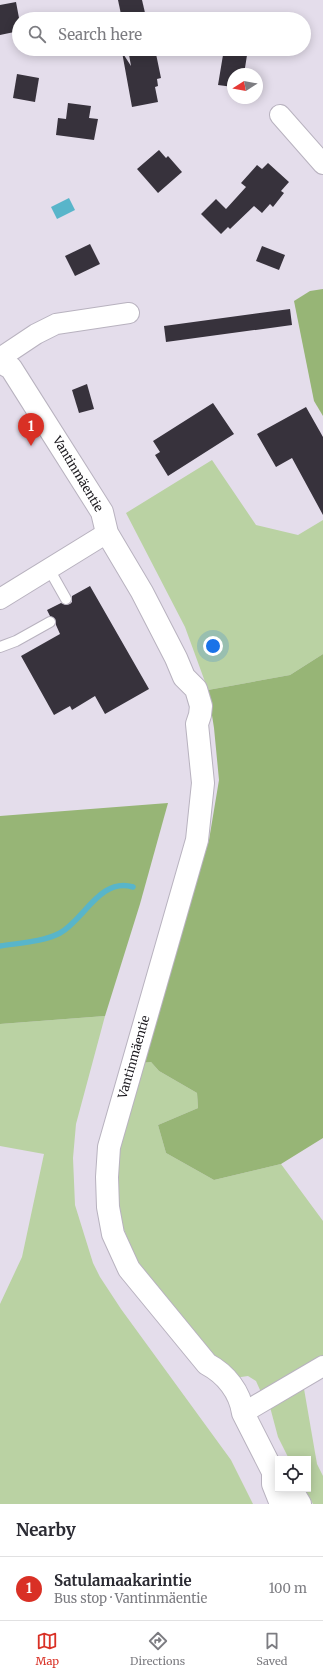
<!DOCTYPE html>
<meta charset="utf-8">
<style>
:root{--surface:#fff;--page:#f7f7f7;--text:#2b2b33;--muted:#7c7c81;--line:#e1e1e2;--accent:#d93025}
body{margin:0;font-family:Merriweather,serif;background:var(--page);color:var(--text)}
.controls{position:absolute;right:12px;bottom:12px;display:grid;overflow:hidden;border-radius:0px;box-shadow:0 2px 10px #0003}
.controls button{width:36px;height:36px;display:grid;place-items:center;padding:0;border:0;border-bottom:1px solid var(--line);background:var(--surface);color:var(--text);font:20px sans-serif}
.compass{position:absolute;left:227px;top:68px;width:36px;height:36px;border-radius:50%;background:var(--surface);box-shadow:0 2px 10px #0003;rotate:259deg}
.you{position:absolute;left:213px;top:646px;width:14px;height:14px;margin:-10px;border:3px solid #fff;border-radius:50%;background:#1a73e8;box-shadow:0 0 0 6px #1a73e833}
.badge{display:grid;place-items:center;width:26px;height:26px;border-radius:50%;background:var(--accent);color:#fff;font-size:13px;font-weight:700}
.pin{position:absolute;translate:-50% -33px;filter:drop-shadow(0 1px 2px #0008)}
.pin::after{content:'';position:absolute;top:21px;width:14px;height:12px;background:inherit;clip-path:polygon(0 0,100% 0,50% 100%)}
.list{margin:0;padding:0;list-style:none}
h2{display:flex;justify-content:space-between;align-items:center;height:52px;margin:0;padding:0 16px;font-size:17px}
h2 small{font-size:13px;font-weight:400;color:var(--muted)}
.list li{display:grid;grid-template-columns:26px 1fr auto;gap:12px;align-items:center;box-sizing:border-box;height:64px;padding:0 16px;border-top:1px solid var(--line)}
.list b{display:block;font-size:15px;white-space:nowrap}
.list p{margin:0;font-size:13px;white-space:nowrap;color:var(--muted)}
.list em{font-size:13px;font-style:normal;color:var(--muted)}
.icon{flex:none;width:22px;height:22px;fill:none;stroke:currentColor;stroke-width:2;stroke-linecap:round;stroke-linejoin:round}
.map{position:relative;flex:none;width:323px;height:1504px;overflow:hidden}
.search{position:absolute;background:var(--surface);box-shadow:0 2px 10px #0003;left:12px;right:12px;top:12px;height:44px;display:flex;align-items:center;gap:10px;box-sizing:border-box;padding:0 14px;border-radius:22px;color:var(--muted);font-size:15px}
.sheet{height:116px;background:var(--surface)}
nav{display:flex;justify-content:space-around;align-items:center;box-sizing:border-box;height:56px;border-top:1px solid var(--line);background:var(--surface);font-size:11px;color:var(--muted)}
nav a{display:grid;justify-items:center;gap:2px}
nav .on{color:var(--accent)}
.map>svg:first-child{display:block}
.green{fill:#bad2a3}
.forest{fill:#97b576}
.water{fill:#58b5ca}
.lines{fill:none;stroke-linecap:round;stroke-linejoin:round}
.stream{stroke:#58b5ca;stroke-width:5.5}
.building{fill:#37323c}
.lane-casing{stroke:#b8b2bf;stroke-width:12}
.street-casing{stroke:#b8b2bf;stroke-width:22}
.secondary-casing{stroke:#b8b2bf;stroke-width:24}
.lane{stroke:#fff;stroke-width:10}
.street{stroke:#fff;stroke-width:20}
.secondary{stroke:#fff;stroke-width:22}
.labels{text-anchor:middle;stroke-width:4;stroke-linejoin:round;paint-order:stroke}
.street-label{font-size:12px;fill:#1c1a1f;stroke:#fff}
</style>
<div class="map">
<svg width="323" height="1504" viewBox="0 0 323 1504">
<rect width="100%" height="100%" fill="#e4ddeb"/>
<g class="green">
<path d="M212,460l44,65 42,10 25,-15v134l-33,21 -82,15 -23,-63 -59,-114z"/>
<path d="M105,1016l-29,108 -3,34 2,47 18,58 7,14 21,32 110,151 22,44h-253v-200l22,-47 22,-103 -44,-8v-122z"/>
<path d="M151,1062l8,9 38,22 1,15 -40,17 8,28 48,27 67,-16 42,57v135l-58,34h-5l-4,-9 -8,-5 -14,2 -77,-89 -23,-33 -15,-40 -3,-69 25,-84z"/>
<path d="M303,1383l14,81 6,12v28h-10l-8,-15h3v-30h-19l-11,-22 -8,-30z"/>
</g>
<g class="forest">
<path d="M323,289v127l-9,-15 -20,-100 16,-10z"/>
<path d="M323,654v484l-42,26 -67,16 -48,-27 -8,-28 40,-17 -1,-15 -38,-22 -8,-9 -10,1 68,-223 10,-60 -5,-52 -6,-38 82,-15z"/>
<path d="M168,803l-28,101 -35,112 -105,8v-208z"/>
</g>
<path class="water" d="M69,198l6,12 -18,9 -6,-12z"/>
<g class="lines">
<path class="stream" d="M0,946c19,-3 43,-4 60,-13 24,-13 40,-56 73,-46"/>
</g>
<g class="building">
<path d="M118,0h24l4,17 -24,2z"/>
<path d="M16,2l3,16v13l-19,4v-30z"/>
<path d="M128,49h27l6,29 -4,1 1,7 -3,1 3,15 -26,5 -10,-55 9,14z"/>
<path d="M224,49h24l-4,25h-11v13l-15,-2z"/>
<path d="M17,74l22,4 -4,24 -22,-4z"/>
<path d="M68,103l23,3 -2,12 9,1 -4,21 -38,-5 2,-17 8,1z"/>
<path d="M159,150l7,8 2,-2 14,16 -24,21 -21,-24z"/>
<path d="M268,163l21,19 -8,9 3,2 -11,14 -3,-3 -8,9 -8,-7 -24,23 -2,-2 -7,7 -20,-20 15,-15 10,10 20,-22 -5,-4 16,-18 5,4z"/>
<path d="M90,244l10,20 -25,12 -10,-20z"/>
<path d="M262,246l23,9 -6,15 -23,-9z"/>
<path d="M290,309l2,16 -126,17 -2,-16z"/>
<path d="M87,384l7,25 -15,4 -7,-23z"/>
<path d="M213,403l21,31 -66,42 -13,-21 5,-3 -7,-11z"/>
<path d="M306,407l17,30v78l-31,-57 -16,9 -19,-33z"/>
<path d="M90,586l59,103 -44,25 -10,-18 -23,14 -2,-4 -16,9 -33,-59 39,-22 -4,-9 -1,-6 -5,-3 -3,-6 14,-7 5,2 4,-1 2,-2v-6z"/>
</g>
<g class="lines">
<defs>
<g id="lane">
<path d="M49,569l17,30"/>
<path d="M0,647l16,-6 34,-19"/>
</g>
<g id="street">
<path d="M280,115l43,49"/>
<path d="M0,358l36,-24 20,-10 73,-11"/>
<path d="M0,599l107,-66"/>
<path d="M243,1413l80,-47"/>
</g>
<g id="secondary">
<path d="M0,362l11,6 12,19 79,125 5,21 35,59 34,66 8,19 12,12 5,17 -1,9 -3,9 6,59 -6,57 -88,307 -2,30 1,30 5,27 16,35 78,95c19,10 33,28 36,49l30,59v12l8,20"/>
<path d="M291,1489l9,15"/>
</g>
</defs>
<use href="#lane" class="lane-casing"/>
<use href="#street" class="street-casing"/>
<use href="#secondary" class="secondary-casing"/>
<use href="#lane" class="lane"/>
<use href="#street" class="street"/>
<use href="#secondary" class="secondary"/>
</g>
<g class="labels">
<g class="street-label">
<text transform="translate(78 474) rotate(59)" y="4">Vantinmäentie</text>
<text transform="translate(134 1057) rotate(-74)" y="4">Vantinmäentie</text>
</g>
</g>
</svg>
<div class="controls">
<button><svg class="icon" aria-label="locate" viewBox="0 0 24 24"><circle cx="12" cy="12" r="6"/><path d="M12 2v4M12 18v4M2 12h4M18 12h4"/></svg></button>
</div>
<svg class="compass" viewBox="-18 -18 36 36"><path d="M0-13l5 13h-10z" fill="#e53935"/><path d="M0 13l5-13h-10z" fill="#7c7c81"/></svg>
<div class="you"></div>
<div class="pin badge" style="left:31px;top:446px">1</div>
<div class="search"><svg class="icon" aria-label="search" viewBox="0 0 24 24"><circle cx="10" cy="10" r="6"/><path d="M15 15l6 6"/></svg>Search here</div>
</div>
<section class="sheet">
<h2>Nearby<small></small></h2>
<ul class="list">
<li><span class="badge">1</span><div><b>Satulamaakarintie</b><p>Bus stop · Vantinmäentie</p></div><em>100 m</em></li>
</ul>
</section>
<nav>
<a class="on"><svg class="icon" aria-label="map" viewBox="0 0 24 24"><path d="M3 6l6-2 6 2 6-2v14l-6 2-6-2-6 2zM9 4v14M15 6v14"/></svg>Map</a>
<a><svg class="icon" aria-label="directions" viewBox="0 0 24 24"><path d="M12 3l9 9-9 9-9-9zM9 14v-3h6M13 9l2 2-2 2"/></svg>Directions</a>
<a><svg class="icon" aria-label="saved" viewBox="0 0 24 24"><path d="M7 4h10v16l-5-4-5 4z"/></svg>Saved</a>
</nav>
